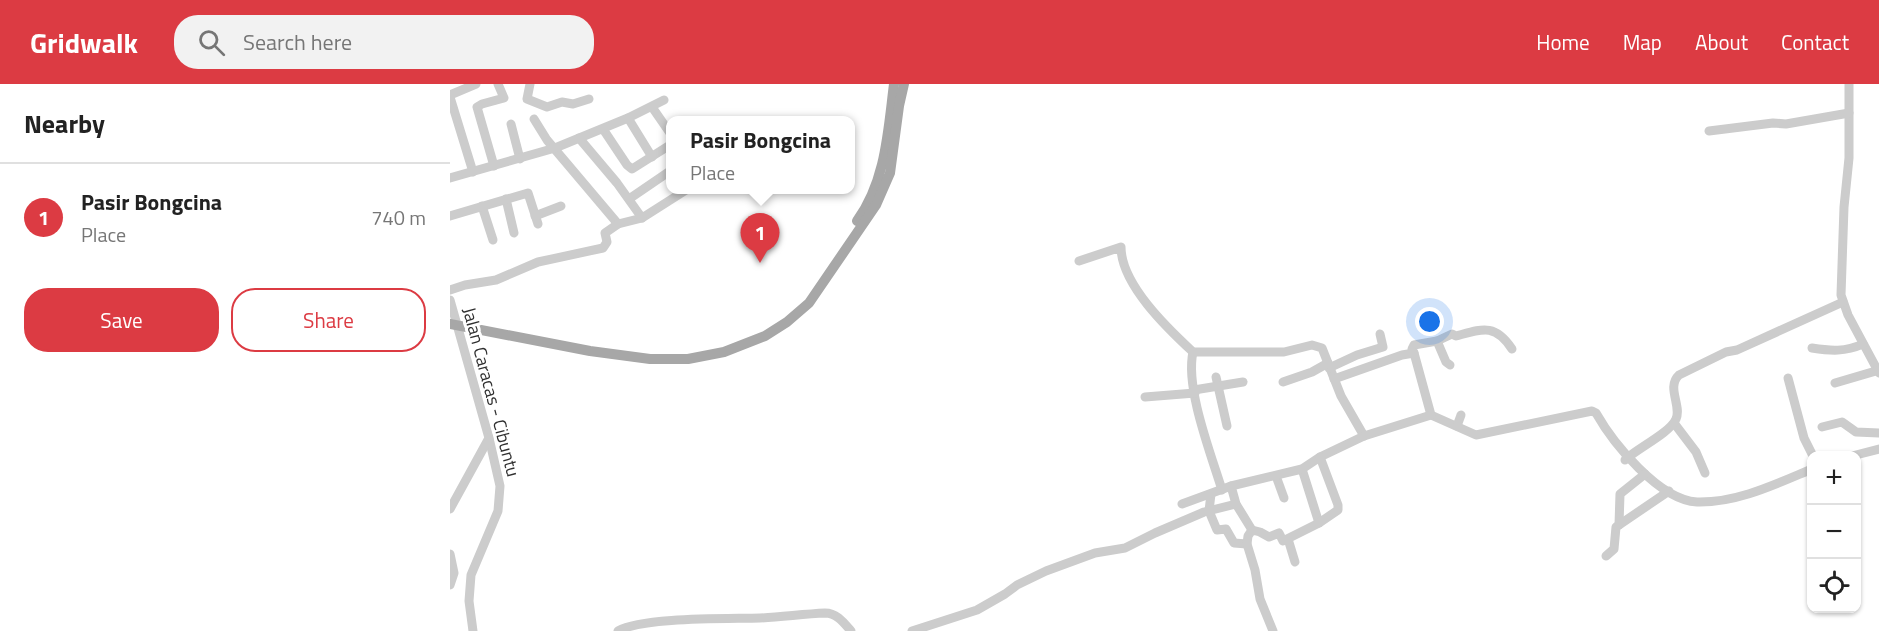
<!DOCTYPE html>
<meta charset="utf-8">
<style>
:root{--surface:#fff;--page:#f2f2f2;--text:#222;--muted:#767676;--line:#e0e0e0;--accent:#dc3b43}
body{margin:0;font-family:"Titillium Web",sans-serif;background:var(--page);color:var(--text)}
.controls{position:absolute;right:18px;bottom:18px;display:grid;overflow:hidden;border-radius:12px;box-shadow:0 2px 4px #0004}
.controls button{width:54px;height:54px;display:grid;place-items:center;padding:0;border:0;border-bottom:2px solid var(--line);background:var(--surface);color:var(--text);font:30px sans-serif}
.you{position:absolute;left:980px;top:238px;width:21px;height:21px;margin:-15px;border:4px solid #fff;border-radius:50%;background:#1a73e8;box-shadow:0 0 0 9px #1a73e833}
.badge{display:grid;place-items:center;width:39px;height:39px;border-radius:50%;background:var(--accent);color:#fff;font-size:20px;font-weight:700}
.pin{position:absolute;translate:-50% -50px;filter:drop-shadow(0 2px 3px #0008)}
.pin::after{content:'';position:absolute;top:32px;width:21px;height:18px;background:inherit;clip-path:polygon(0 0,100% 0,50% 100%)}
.popup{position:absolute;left:216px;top:32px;width:189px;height:78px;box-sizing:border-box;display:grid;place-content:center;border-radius:12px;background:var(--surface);filter:drop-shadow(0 2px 4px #0005);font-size:20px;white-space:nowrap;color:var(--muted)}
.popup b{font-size:22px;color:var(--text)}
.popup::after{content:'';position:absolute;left:50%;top:100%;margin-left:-12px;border:12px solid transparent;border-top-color:var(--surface)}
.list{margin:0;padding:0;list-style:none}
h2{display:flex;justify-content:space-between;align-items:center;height:78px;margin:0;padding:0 24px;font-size:26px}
h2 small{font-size:20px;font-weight:400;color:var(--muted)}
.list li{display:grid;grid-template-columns:39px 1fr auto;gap:18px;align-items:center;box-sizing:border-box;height:108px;padding:0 24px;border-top:2px solid var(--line)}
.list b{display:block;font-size:22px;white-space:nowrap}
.list p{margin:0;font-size:20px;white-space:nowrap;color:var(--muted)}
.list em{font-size:20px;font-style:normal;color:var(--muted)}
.actions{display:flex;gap:12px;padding:18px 24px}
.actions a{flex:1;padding:14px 0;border:2px solid var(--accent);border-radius:24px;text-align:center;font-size:21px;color:var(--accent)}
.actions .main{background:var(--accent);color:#fff}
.icon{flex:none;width:33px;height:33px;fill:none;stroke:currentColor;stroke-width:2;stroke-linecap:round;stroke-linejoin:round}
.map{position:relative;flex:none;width:1429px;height:547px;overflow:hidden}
header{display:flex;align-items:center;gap:36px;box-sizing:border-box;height:84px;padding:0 30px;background:var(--accent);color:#fff}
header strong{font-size:28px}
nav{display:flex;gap:33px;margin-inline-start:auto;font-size:21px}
.search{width:420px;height:54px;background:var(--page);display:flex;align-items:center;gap:15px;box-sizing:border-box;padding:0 21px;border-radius:24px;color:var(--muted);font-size:22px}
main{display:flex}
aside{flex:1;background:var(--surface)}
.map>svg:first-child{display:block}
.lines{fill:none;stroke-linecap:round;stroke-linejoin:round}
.minor{stroke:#ccc;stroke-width:9}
.major{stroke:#a7a7a7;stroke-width:10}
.labels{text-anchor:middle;stroke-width:6;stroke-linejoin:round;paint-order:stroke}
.street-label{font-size:18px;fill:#2f2f2f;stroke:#fff}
</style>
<header>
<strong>Gridwalk</strong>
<div class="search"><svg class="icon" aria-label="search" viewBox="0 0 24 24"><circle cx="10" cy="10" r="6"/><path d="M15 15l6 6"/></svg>Search here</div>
<nav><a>Home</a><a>Map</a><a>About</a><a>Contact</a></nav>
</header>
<main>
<aside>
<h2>Nearby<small></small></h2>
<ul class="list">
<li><span class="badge">1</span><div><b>Pasir Bongcina</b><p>Place</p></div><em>740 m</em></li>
</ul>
<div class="actions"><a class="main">Save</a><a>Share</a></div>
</aside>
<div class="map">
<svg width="1429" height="547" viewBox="0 0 1429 547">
<rect width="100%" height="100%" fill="#fff"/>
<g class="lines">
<g class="minor">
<path d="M80,0l-3,15 20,8 15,-5 11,2 16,-5"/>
<path d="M1399,0v74l-5,49 -3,88 7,20 31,58"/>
<path d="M0,11l26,-11"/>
<path d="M0,13l23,75"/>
<path d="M202,23l18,26"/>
<path d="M178,34l24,39"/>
<path d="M84,35l13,21 71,84 24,-6 44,-28"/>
<path d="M61,40l9,35"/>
<path d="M153,45l24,36 5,4 38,-24"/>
<path d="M1259,47l64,-8 13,1 63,-11"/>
<path d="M129,54l38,45 25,35"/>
<path d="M44,82l-17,-59 5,-3 22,-6 -6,-14"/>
<path d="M0,94l105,-30 73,-30 36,-18"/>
<path d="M56,115l8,34"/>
<path d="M179,115l41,-28"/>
<path d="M32,122l11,34"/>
<path d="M0,132l78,-23 10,31"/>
<path d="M85,132l26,-10"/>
<path d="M629,177l42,-14c0,37 46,81 72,105h91l28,-7 10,3 19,48 23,40"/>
<path d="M0,206l15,-5 31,-5 42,-18 65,-14 4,-6 -2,-9 13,-9"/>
<path d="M0,216l39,138 11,48 -2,25 -27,64 -2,26 4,30"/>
<path d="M987,257l9,21 4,3"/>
<path d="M1362,264c19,3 33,4 51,-4"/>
<path d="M743,268c-8,36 18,102 29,138"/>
<path d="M964,269l-2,-4 2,-4 23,-4 15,-7 4,2c26,-7 39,-13 56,13"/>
<path d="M879,284l28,-13 26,-8 -3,-13"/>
<path d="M766,293l11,49"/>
<path d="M1338,294l16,60 9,18"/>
<path d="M884,295l68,-24 12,-2 17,62 45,20 116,-24 4,2c17,30 63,87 101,89 40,1 79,-18 115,-33"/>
<path d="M833,298l29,-10 16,-9"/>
<path d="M1385,299l44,-13"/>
<path d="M744,306l49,-8"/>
<path d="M695,313l50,-4"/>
<path d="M1224,339l22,29 9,21"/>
<path d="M1007,342l4,-11"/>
<path d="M1372,343l20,-5 14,10 23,1"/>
<path d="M1402,372l27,-7"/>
<path d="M1175,376c11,-11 45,-27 51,-41 6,-13 -10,-32 3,-44l47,-23 11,-2 106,-48"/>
<path d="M852,385l17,54"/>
<path d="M826,392l8,22"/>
<path d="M781,402l5,18 16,26"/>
<path d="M761,410l-2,17 8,19 9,-1 8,14 13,1"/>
<path d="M732,420l49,-18 71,-17 18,-12 44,-21 67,-21"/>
<path d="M0,425l39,-71"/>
<path d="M1169,441l1,-31 25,-20"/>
<path d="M838,455l7,23"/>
<path d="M0,470l4,19 -4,12"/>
<path d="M1156,472l8,-7 2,-22 53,-36"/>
<path d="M168,547c25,-14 110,-12 142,-13 22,-1 43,-4 65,-5 12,0 19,10 26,18"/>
<path d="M462,547l65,-21 28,-16 12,-9 29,-14 49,-18 30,-5 30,-15 49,-21 32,-8"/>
<path d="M823,547l-13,-32 -5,-29 -8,-26 1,-8 4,-6 8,2 9,5 10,-4 4,8 36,-18 19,-13v-5l-18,-48"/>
</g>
<g class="major">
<path d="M407,137c29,-40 31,-90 37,-137"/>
<path d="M0,240l140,27 60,8h38l36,-7 41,-16 22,-14 22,-19 67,-98 14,-32 9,-67 5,-22"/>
</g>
</g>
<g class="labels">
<g class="street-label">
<text transform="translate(41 308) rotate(75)" y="6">Jalan Caracas - Cibuntu</text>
</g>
</g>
</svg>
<div class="controls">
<button>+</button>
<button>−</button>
<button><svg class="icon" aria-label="locate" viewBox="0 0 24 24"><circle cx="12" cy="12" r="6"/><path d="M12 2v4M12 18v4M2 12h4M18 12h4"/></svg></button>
</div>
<div class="you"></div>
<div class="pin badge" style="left:310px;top:179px">1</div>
<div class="popup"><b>Pasir Bongcina</b>Place</div>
</div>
</main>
